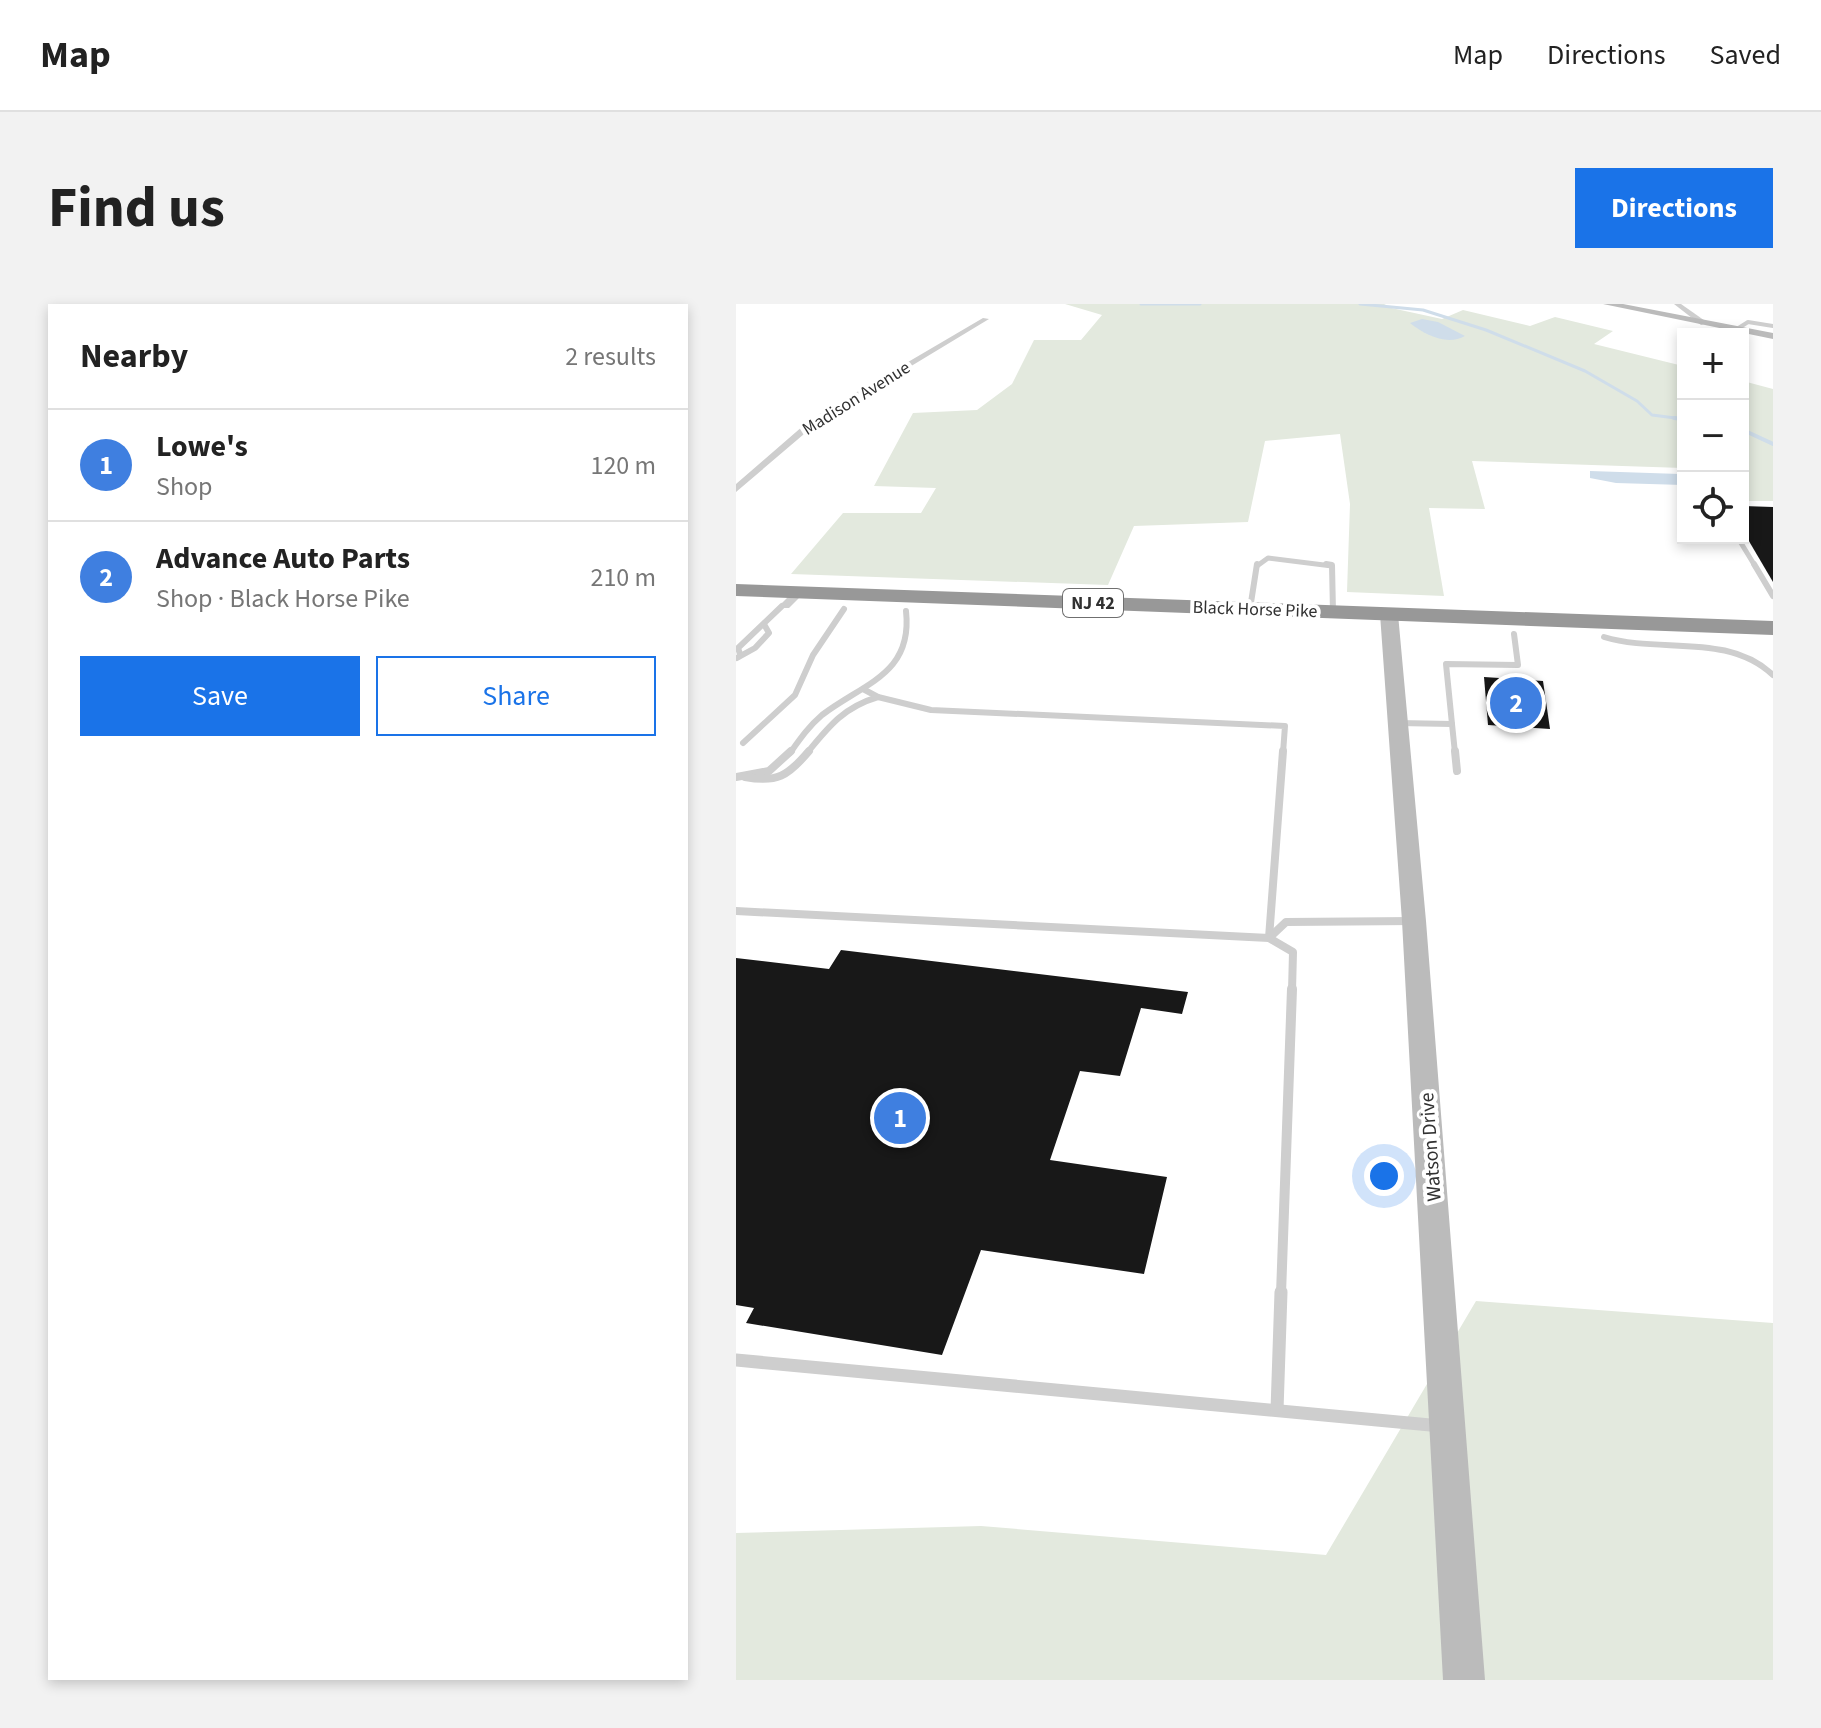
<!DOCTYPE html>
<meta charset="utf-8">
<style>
:root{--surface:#fff;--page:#f2f2f2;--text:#222;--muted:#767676;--line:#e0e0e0;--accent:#1a73e8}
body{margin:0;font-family:"Source Sans 3",sans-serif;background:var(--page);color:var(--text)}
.controls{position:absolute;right:24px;top:24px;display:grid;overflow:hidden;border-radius:0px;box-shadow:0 4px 12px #0003}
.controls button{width:72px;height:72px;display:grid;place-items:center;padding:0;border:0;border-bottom:2px solid var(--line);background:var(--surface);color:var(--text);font:40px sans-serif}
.you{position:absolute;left:648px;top:872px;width:28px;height:28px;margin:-20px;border:6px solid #fff;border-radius:50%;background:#1a73e8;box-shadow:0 0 0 12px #1a73e833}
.badge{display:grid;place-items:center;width:52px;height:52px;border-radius:50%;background:var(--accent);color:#fff;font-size:26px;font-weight:700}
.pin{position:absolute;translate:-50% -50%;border:4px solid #fff;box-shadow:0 2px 8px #0006}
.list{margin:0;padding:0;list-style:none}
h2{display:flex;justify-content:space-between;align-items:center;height:104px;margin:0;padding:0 32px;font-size:34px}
h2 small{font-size:26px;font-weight:400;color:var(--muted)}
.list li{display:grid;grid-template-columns:52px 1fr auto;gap:24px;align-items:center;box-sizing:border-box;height:112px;padding:0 32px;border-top:2px solid var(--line)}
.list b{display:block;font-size:30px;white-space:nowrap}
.list p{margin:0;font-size:26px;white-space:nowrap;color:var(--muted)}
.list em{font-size:26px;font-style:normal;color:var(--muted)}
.actions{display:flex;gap:16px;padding:24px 32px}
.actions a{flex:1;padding:18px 0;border:2px solid var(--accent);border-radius:0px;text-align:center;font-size:28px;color:var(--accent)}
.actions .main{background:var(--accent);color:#fff}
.icon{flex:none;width:44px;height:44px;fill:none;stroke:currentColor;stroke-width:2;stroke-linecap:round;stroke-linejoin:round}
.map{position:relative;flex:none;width:1037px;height:1376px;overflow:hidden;border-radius:0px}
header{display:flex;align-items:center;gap:48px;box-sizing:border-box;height:112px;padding:0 40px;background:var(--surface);border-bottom:2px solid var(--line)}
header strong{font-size:38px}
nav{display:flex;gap:44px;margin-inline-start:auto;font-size:28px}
.intro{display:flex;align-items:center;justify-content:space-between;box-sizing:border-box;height:192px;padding:0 48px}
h1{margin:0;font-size:56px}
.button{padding:20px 36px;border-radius:0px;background:var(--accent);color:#fff;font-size:28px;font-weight:700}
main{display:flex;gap:48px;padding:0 48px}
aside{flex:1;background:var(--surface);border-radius:0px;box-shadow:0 4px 12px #0003}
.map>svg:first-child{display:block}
.green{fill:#e3e9de}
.water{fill:#cfddea}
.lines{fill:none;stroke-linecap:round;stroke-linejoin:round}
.stream-far1{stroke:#cfddea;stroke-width:3}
.stream{stroke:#cfddea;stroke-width:4}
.building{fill:#181818}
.lane-far5{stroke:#cecece;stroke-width:4}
.lane-far4{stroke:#cecece;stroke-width:5}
.lane-far3{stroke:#cecece;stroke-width:6}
.lane-far2{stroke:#cecece;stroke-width:8}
.lane-far1{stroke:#cecece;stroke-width:10}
.lane{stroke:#cecece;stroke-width:13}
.street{fill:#cecece;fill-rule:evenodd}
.secondary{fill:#bbb;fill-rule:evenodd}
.highway{fill:#989898;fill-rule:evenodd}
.labels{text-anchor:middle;stroke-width:8;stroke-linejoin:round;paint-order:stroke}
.far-street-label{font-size:18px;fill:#313131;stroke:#fff}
.shield{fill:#fff;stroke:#6f6f6f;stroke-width:2}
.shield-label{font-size:18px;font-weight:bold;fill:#313131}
.street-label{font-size:20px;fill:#313131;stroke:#fff}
</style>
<header>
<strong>Map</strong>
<nav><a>Map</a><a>Directions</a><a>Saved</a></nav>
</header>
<div class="intro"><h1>Find us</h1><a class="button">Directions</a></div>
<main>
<aside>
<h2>Nearby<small>2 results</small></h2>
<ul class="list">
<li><span class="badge" style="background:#3f7fe0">1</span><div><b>Lowe's</b><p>Shop</p></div><em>120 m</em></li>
<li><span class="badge" style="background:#3f7fe0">2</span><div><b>Advance Auto Parts</b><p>Shop · Black Horse Pike</p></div><em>210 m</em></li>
</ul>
<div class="actions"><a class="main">Save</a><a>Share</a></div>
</aside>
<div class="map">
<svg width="1037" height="1376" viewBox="0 0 1037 1376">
<rect width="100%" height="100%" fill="#fff"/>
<g class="green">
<path d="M329,0h321l-4,2 60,13 21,-9 67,16 25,-9 58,14 -19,13 89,22v102l-211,-7 13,48 -56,-1 15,88 -97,-4 3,-88 -10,-70 -75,7 -17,81 -114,4 -26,59 -317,-11 52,-61h78l15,-25 -62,-2 39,-73 64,-3 35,-26 22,-44h47l21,-25z"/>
<path d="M1007,77l30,8v112h-30z"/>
<path d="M740,997l297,22v357h-1037v-147l245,-7 345,29z"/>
</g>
<g class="water">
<path d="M686,15l16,3 27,14c-18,10 -40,-1 -55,-13z"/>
<path d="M854,167l90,3 3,1v10l-67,-2 -26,-5z"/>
</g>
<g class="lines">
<g class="stream-far1">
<path d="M405,0h59"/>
<path d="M624,0l63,6 63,20 99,41 52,30 15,14 31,4"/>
</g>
<g class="stream">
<path d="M938,114l9,1"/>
<path d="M1007,126l30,14"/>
</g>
</g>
<g class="building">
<path d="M1007,202l30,1v75l-30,-51z"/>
<path d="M748,373l59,4 7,48 -62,-4z"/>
<path d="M105,646l347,42 -6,22 -41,-6 -21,68 -40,-5 -30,89 117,17 -23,97 -163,-24 -39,105 -196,-32 8,-15 -18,-3v-347l93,11z"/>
</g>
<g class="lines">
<path class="lane-far5" d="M1001,25l11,-7 25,4"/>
<g class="lane-far4">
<path d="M1002,234l17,28"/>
<path d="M521,262l11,-8 64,8"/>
</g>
<g class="lane-far3">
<path d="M590,260l6,1 1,47"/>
<path d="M1018,260l19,32"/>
<path d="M514,305l7,-45"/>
<path d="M868,333c56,17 123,-5 169,38"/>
<path d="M4,350l-2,-6 44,-42"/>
<path d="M1,354l18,-10 14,-15 -4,-7"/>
<path d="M127,385l15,8 53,13 354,16 -2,27"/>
<path d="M662,419l54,1 3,29"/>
<path d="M716,420l-6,-60 72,1 -4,-31"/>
<path d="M7,439l52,-48 18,-40 31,-46"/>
<path d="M54,449c10,-14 19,-27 32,-38 42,-32 91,-41 84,-104"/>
<path d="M71,449c22,-27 37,-46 71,-56"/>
</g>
<g class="lane-far2">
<path d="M547,447l-14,187 24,14 -1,39"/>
<path d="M719,447l2,20"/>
<path d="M0,473l33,-6 22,-20"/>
<path d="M9,473c32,6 43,-1 64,-26"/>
<path d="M0,607l533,27 17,-16 128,-1"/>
</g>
<path class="lane-far1" d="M545,990l11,-305"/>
<g class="lane">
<path d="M0,1056l705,66"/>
<path d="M541,1106l4,-118"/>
</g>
<g class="street">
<path d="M938,0h7l27,19 -7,2z"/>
<path d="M247,14l6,1 -172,104 -81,69v-8l75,-65z"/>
<path d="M58,287l10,2 -15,15h-8v-4z"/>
</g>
<g class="secondary">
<path d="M867,0h20l150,29v6z"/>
<path d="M653,305l9,5 28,307 59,759h-42l-41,-759 -22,-307z"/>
</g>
<path class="highway" d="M0,280l1037,37v14l-1037,-39z"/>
</g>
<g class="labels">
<g class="far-street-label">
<text transform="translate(120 94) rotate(-32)" y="6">Madison Avenue</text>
<text transform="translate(519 305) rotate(2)" y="6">Black Horse Pike</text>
</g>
<rect class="shield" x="327" y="285" width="60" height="28" rx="6"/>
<g class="shield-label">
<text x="357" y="305">NJ 42</text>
</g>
<g class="street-label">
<text transform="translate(694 843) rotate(-94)" y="7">Watson Drive</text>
</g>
</g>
</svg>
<div class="controls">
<button>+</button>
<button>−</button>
<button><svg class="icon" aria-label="locate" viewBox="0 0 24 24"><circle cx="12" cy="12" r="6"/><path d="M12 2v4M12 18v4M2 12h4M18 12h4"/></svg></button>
</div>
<div class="you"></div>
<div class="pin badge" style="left:164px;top:814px;background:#3f7fe0">1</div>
<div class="pin badge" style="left:780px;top:399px;background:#3f7fe0">2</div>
</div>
</main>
